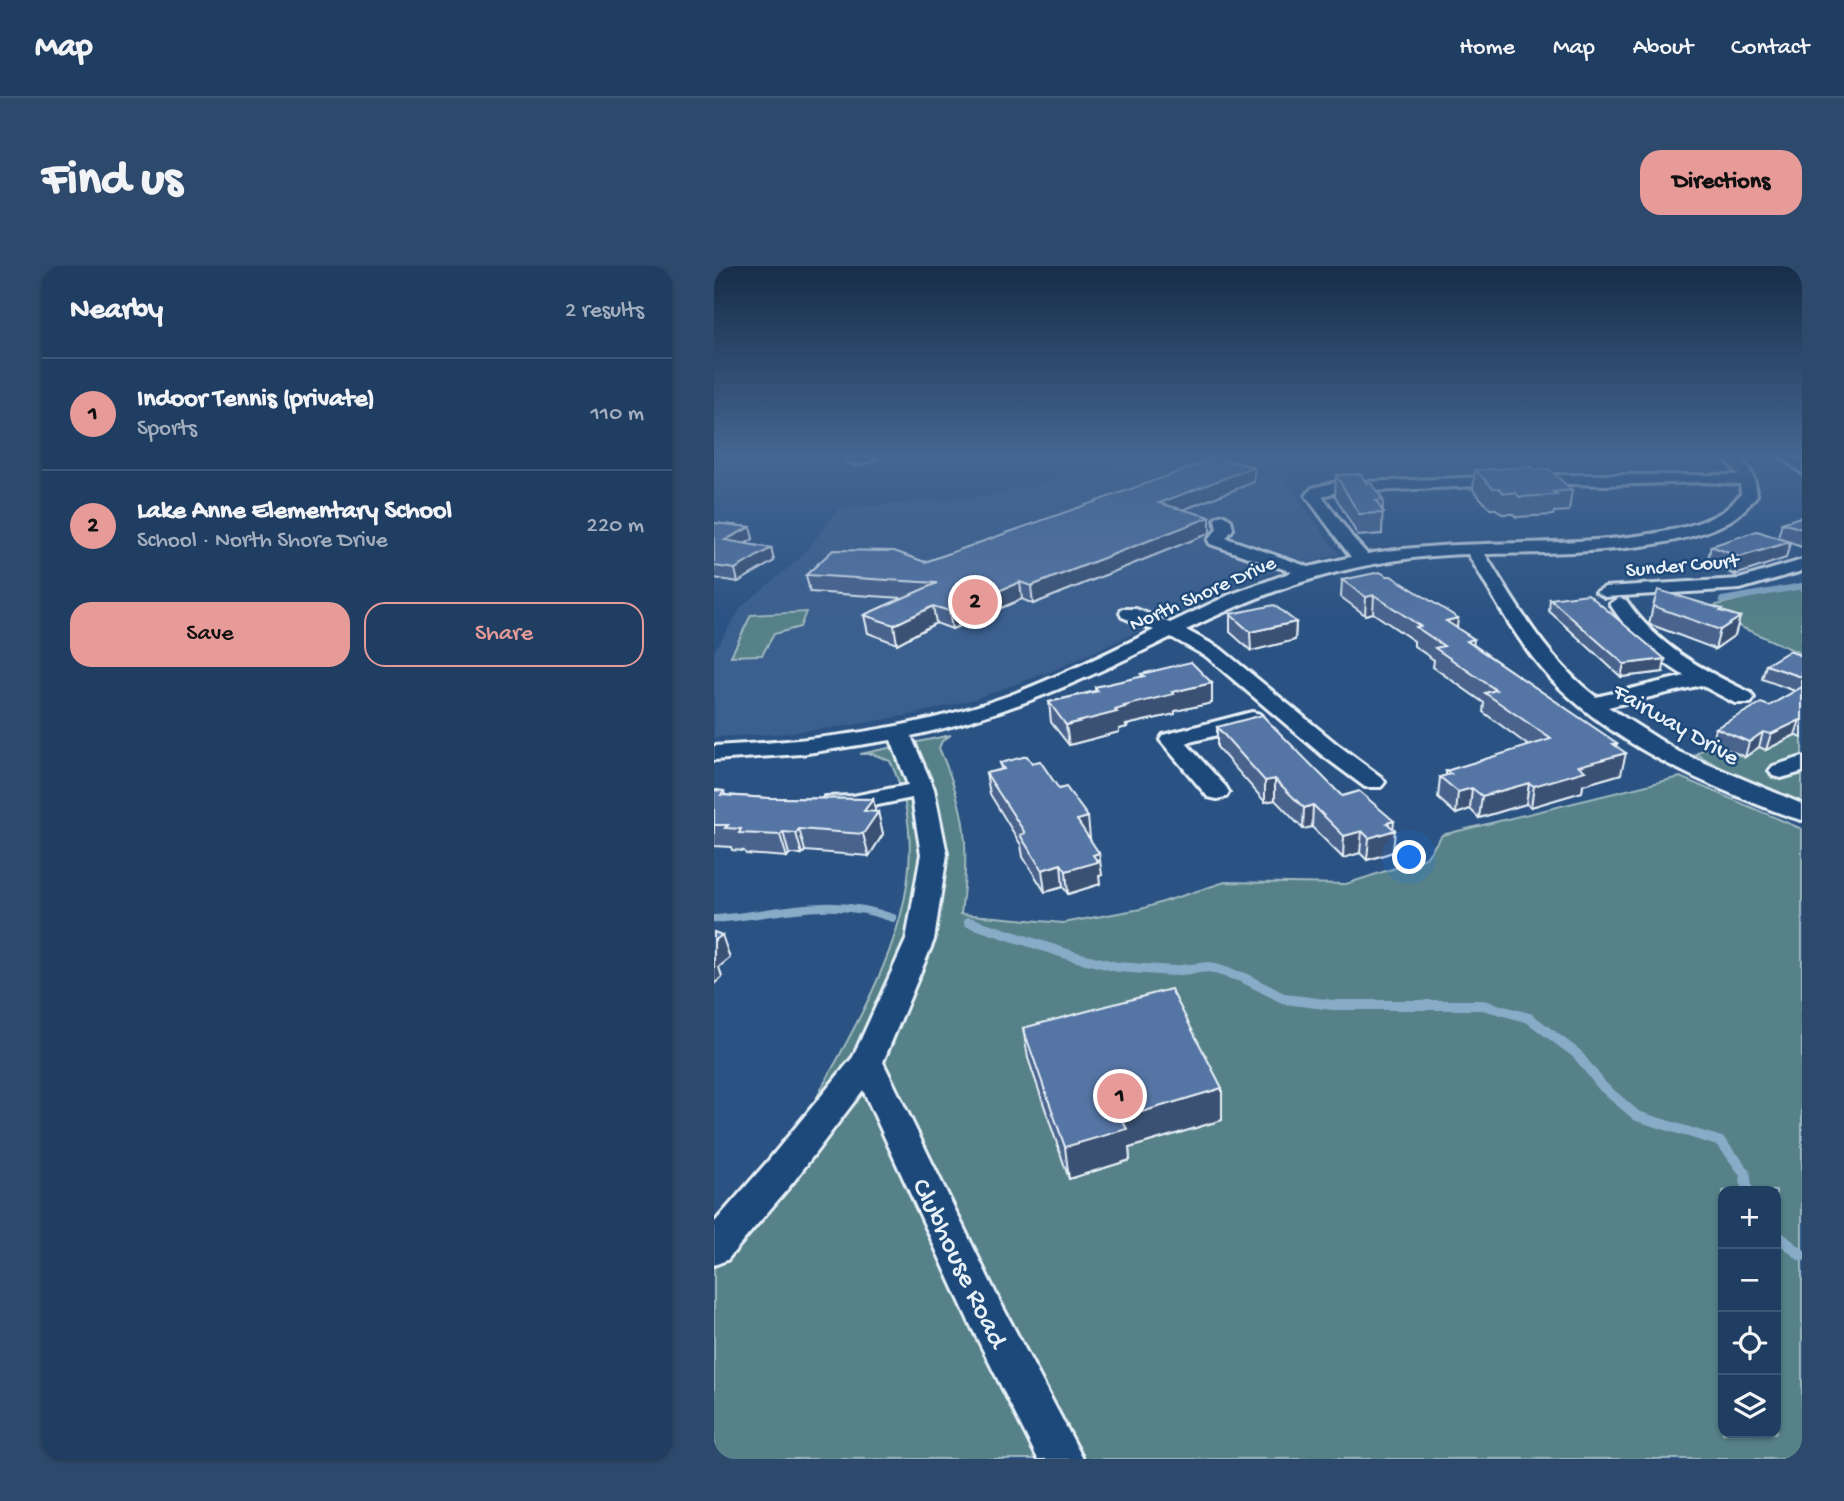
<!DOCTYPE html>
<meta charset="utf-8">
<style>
:root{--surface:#203e62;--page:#2d496b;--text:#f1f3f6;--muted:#a2aebe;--line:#3d5777;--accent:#e69b98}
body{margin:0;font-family:"Gochi Hand",sans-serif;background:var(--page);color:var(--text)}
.controls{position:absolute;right:21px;bottom:21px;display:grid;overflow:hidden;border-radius:14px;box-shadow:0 2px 5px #0004}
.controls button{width:63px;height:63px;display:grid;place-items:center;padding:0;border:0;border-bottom:2px solid var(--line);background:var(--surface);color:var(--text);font:35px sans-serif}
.you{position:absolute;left:696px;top:592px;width:24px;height:24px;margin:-18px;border:5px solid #fff;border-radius:50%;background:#1a73e8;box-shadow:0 0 0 10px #1a73e833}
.badge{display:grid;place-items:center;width:46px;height:46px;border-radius:50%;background:var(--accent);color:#111;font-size:23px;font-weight:700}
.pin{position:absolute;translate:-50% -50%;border:4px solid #fff;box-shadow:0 2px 7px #0006}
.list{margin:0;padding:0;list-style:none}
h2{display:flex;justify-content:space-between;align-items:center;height:91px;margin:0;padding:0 28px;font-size:30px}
h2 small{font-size:23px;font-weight:400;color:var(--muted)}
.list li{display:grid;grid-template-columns:46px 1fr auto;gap:21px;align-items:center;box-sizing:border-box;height:112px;padding:0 28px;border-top:2px solid var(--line)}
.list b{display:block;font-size:26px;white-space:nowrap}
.list p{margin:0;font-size:23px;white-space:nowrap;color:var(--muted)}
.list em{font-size:23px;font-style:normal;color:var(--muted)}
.actions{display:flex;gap:14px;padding:21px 28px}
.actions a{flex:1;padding:16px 0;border:2px solid var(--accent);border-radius:21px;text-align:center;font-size:24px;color:var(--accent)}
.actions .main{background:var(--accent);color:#111}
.icon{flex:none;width:38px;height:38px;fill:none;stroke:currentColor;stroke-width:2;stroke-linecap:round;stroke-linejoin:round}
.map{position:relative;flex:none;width:1088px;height:1193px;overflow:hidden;border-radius:21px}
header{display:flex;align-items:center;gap:42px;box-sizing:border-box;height:98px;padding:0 35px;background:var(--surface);border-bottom:2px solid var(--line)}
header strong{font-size:33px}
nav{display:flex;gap:38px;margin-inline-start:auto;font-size:24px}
.intro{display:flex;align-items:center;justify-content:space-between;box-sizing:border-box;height:168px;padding:0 42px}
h1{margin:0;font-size:49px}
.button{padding:18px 32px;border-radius:21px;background:var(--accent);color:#111;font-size:24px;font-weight:700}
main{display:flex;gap:42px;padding:0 42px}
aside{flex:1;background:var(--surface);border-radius:21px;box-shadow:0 2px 5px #0004}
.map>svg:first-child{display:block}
.built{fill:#3b5f8e}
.green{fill:#578188;stroke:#a0b9c0;stroke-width:2;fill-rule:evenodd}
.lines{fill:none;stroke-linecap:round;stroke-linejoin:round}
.stream-far3{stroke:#88abc7;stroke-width:6}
.stream-far2{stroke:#88abc7;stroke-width:8}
.stream-far1{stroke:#88abc7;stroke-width:10}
.stream{stroke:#88abc7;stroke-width:11}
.minor-casing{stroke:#e8f1f8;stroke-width:6}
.minor{fill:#1f4a7a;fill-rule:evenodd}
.wall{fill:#48648d;stroke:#e8f1f8;stroke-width:2}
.shaded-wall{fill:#3b5173;stroke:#e8f1f8;stroke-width:2}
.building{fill:#5474a4;stroke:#e8f1f8;stroke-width:2}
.labels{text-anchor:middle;stroke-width:5;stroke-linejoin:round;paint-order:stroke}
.far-street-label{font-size:21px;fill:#e8f1f8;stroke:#1f4a7a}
.street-label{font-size:24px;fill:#e8f1f8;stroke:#1f4a7a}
.near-street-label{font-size:28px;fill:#e8f1f8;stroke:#1f4a7a}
</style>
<header>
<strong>Map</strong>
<nav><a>Home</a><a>Map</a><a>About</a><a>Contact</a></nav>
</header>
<div class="intro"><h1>Find us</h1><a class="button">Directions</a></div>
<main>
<aside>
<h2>Nearby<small>2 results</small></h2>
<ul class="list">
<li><span class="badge">1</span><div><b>Indoor Tennis (private)</b><p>Sports</p></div><em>110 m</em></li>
<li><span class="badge">2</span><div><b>Lake Anne Elementary School</b><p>School · North Shore Drive</p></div><em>220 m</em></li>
</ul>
<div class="actions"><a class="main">Save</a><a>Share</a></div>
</aside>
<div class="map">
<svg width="1088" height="1193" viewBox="0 0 1088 1193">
<rect width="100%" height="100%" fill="#2a5282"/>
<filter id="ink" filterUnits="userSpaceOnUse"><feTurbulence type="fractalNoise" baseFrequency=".0143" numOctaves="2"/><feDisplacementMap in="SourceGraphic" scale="14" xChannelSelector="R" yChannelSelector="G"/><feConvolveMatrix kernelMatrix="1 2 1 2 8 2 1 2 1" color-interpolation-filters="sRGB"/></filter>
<g filter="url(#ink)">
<path class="built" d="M421,192h71l79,22 54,74 -85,24 -199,92 -80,29 -60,15 -67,12 -72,8 -62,3v-86l28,-45 57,-47 40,-50 148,-13 102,-23z"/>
<g class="green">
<path d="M1088,318v70l-102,-45z"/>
<path d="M92,346l-6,15 -26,7 -12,21 -31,1 20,-41z"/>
<path d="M1088,424v112l-60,-23 -46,-25z"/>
<path d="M237,469l-9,6 -3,7c28,63 31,99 22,166l102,9 78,-14 84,-27 121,2 80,-26 16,-23 238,-58 122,52v630h-1088v-224c25,-30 54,-58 75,-90 18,-25 31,-56 47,-83 50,-92 104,-197 54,-301l-17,-7h-13zM1009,925h53v242h-53z"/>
</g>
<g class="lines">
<path class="stream-far3" d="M1008,334l80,-14"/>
<path class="stream-far2" d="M0,653c66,-4 113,-25 179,-1"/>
<path class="stream-far1" d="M255,656l104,34 45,11 54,4 37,-4 35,11 41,21 48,6h150l46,13 48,36 26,33 34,29 84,26 14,18"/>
<g class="stream">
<path d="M1020,892l11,15 2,18"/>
<path d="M1062,968l26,22"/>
</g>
<defs>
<g id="minor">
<path d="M130,192h33l-20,7z"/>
<path d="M1010,192h15c13,13 16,19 18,37 -6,8 -15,18 -23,23 -53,36 -185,35 -249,36 31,51 63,106 111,143l89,-21c-32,-19 -55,-41 -75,-72l9,-6 7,2c31,46 75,69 125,93l3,5 -3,5h-16l-34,-18 -93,22 71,45 123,52v16c-20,-5 -40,-14 -60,-22 -70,-29 -139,-64 -192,-120 -33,-36 -57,-82 -82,-124 -104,3 -189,30 -282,76l35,19 117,96 43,32 4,5 -4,5h-16l-43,-32 -115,-98 -36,-20c-84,42 -167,79 -260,99l23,53 13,65 -13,86 -51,122 116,238 84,159h-45l-67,-133 -108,-236 -69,91 -67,79 -13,5v-42l54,-62 85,-104 53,-117 15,-86 -9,-56 -59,12 -28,-3 -3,-5 3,-5 28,-1 55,-11 -17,-45 -90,14 -87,6v-14c100,-5 199,-16 294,-50 50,-19 98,-42 146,-66l-32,-13 -2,-4 2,-4h14l34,14 59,-28 63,-23 -82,-28 -2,-4 9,-11 -2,-9 2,-3 6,-2 8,5 2,9 -7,9 83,29 42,-10 -45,-61 6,-8 21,-5 208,-8h198zM989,216l37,2 1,10c-6,6 -12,14 -19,18 -28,16 -62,21 -93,25 -87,10 -175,2 -262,17l-15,-17 -30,-41 11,-3 208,-10 63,2z"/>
<path d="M1068,192h16l4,4v11z"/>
<path d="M1088,294v11l-62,18 -135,8 -9,-5 9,-5 134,-8z"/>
<path d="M538,446l8,2 3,5 -3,5 -74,19 40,44 3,5 -3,5 -9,2 -9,-2 -48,-57 3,-5z"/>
<path d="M1088,491v15l-21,6 -8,-2 -4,-5 4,-5z"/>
</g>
</defs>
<use href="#minor" class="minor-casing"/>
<use href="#minor" class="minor"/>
</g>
<g class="wall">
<path d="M761,204h59l38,20 -3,21 -15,1 -1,3 -37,2 -3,-3h-11l-6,-5h-6l-17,-19z"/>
<path d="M622,209l30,8 17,17 -1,34 -24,2 -23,-40z"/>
<path d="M540,216l-71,28 27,23 -177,71 -11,-5 -70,30 -16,-6 -39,21 -29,-11 -4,-18 39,-17 -93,-6 -4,-17 119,-13z"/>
<path d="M1088,252v29l-12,-4 -4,15 -51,17 -28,-12 4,-17 67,-8 4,-15z"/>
<path d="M0,257l36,4 3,12 -8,5 26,4 3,13 -36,21 -24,-4z"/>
<path d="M628,314l115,47 17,18 142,101 5,28 -38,11 -1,7 -51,15 -5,-3 -47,14 -9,-9 -14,5 -18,-16 2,-21 6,-1v-5l83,-25 -46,-34 1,-9 -51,-36 1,-7 -20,-14v-5l-41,-28 -8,2 -24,-18z"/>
<path d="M836,333l113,73 -42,5 -72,-66z"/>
<path d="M939,340l69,3v2l18,6 -5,18 -20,14 -66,-25z"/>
<path d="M516,348l66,8 -1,18 -44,11 -21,-19z"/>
<path d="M1088,390v82l-7,-3 -29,15 -7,-3 -14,10 -33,-14 4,-15 53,-22 26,-15 -33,-12 4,-14z"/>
<path d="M427,408l71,9v20l-37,8v3l-49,11 1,2 -8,2v3l-50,13 -18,-23 -2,-20 46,-11v-4l47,-10z"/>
<path d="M503,461l176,101v24l-26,8 -7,-7 -17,5 -31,-31 -9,2 -28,-29 -10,2 -48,-55z"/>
<path d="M286,497l90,75 -1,1 13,36 -3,1 1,8 -32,10 -5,-7 -18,5 -22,-35 -2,-12 -31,-51 -4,-21 15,-3z"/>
<path d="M0,524l10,1 1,4 44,3 104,1 2,13h3l5,22 -14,22 -64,-5 -3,3h-13l-2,3 -41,-3 -2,-3 -12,-1 -1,-3 -17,-1z"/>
<path d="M309,762l199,60v32l-93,28 1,12 -61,19 -41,-121z"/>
</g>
<g class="shaded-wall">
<path d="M540,201v15l-95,37v-16z"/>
<path d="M496,251v16l-177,71 -2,-18z"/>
<path d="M36,261l3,12 -25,14 -3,-13z"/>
<path d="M1076,276l-4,16 -51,17 4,-18z"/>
<path d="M57,282l3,13 -36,21 -3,-13z"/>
<path d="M306,316l2,17 -70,30 -3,-18z"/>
<path d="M660,329l-1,18 -8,2 1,-18z"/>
<path d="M219,340l3,17 -39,21 -3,-19z"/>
<path d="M1026,351l-5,18 -20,14 5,-19z"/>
<path d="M744,352l-2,18 -10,-15z"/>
<path d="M582,356l-1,18 -44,11 -1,-19z"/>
<path d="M760,373l-2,18 -5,-16z"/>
<path d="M951,393l-2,13 -42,5 3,-13z"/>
<path d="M498,417v20l-37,8v3l-49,11 1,2 -8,2v3l-50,13 -3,-20 49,-15 9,-4 48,-14z"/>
<path d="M1086,454l-5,15 -29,15 5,-16z"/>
<path d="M1049,466l-4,15 -14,10 4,-15z"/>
<path d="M903,477l-3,13 12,-3 -5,21 -38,11 -1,7 -51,15 3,-21 45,-20 34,-22z"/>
<path d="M561,513v21l-10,2v-21z"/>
<path d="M815,517l-3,21 -47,14 3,-22z"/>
<path d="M758,522l-2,21 -14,5 2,-22z"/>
<path d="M159,533l3,16 2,-3 5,22 -14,22 -6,-22 1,-23z"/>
<path d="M599,539l-1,22 -9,2 1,-21z"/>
<path d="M374,551l2,21 -11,4 -2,-22z"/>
<path d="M680,555l-1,10 2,-1 -2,22 -26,8 2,-22 18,-15z"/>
<path d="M85,563l6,22 -3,3 -6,-21z"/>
<path d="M648,565l-2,22 -17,5 1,-22z"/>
<path d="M69,566l6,22 -2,3 -7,-22z"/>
<path d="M385,587l3,22 -3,1 1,8 -32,10 -2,-23 27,-16z"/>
<path d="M347,598l2,23 -18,5 -3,-22z"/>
<path d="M8,669l8,23 -11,9 3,10 -8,7v-43z"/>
<path d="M508,822v32l-93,28 1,12 -61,19 -4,-32 56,-29z"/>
</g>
<g class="building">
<path d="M504,192l36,9 -95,36 51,14 -179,69 -11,-4 -71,29 -16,-5 -39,19 -30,-10 73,-32 -131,-8 27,-25 61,1 31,11z"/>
<path d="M817,201l3,3 15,-1 23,21 -19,2 4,3 -38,2 -3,-4h-12l-5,-5h-6l-18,-18z"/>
<path d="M647,208l5,9h5l12,17 -7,1 8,12 -25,1 -23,-39z"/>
<path d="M1086,251l2,1v11l-20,-6z"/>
<path d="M0,257l36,4 -25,13 46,8 -36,21 -21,-3z"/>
<path d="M1043,265l33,11 -51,15 -28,-11z"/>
<path d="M666,306l7,4h4l67,42 -12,3 28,18 -7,2 150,102 -4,1 13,9 -47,13 6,5 -51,15 -5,-3 -47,13 -10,-8 -14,4 -18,-15 11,-3 -5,-3 105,-32 -66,-46 11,-3 -61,-42 9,-2 -28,-19 4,-1 -46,-31 -8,2 -24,-17z"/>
<path d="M944,324l64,19 -2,2 20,6 -20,13 -67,-24z"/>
<path d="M874,328l77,65 -41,5 -74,-65z"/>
<path d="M560,339l22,17 -46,10 -20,-18z"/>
<path d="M1075,385l13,5v21l-36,-12z"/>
<path d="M477,396l21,21 -40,9 2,2 -50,12 1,1 -10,3 2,2 -51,13 -17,-23 49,-11 -3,-4 49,-11 -3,-2z"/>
<path d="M1088,421v34l-2,-1 -29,14 -8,-2 -14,10 -33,-14 45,-25 8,3z"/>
<path d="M548,449l80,81 17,-5 35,30 -7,2 8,7 -26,8 -7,-7 -18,5 -31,-31 -9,3 -29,-29 -10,2 -48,-54z"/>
<path d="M313,490l5,7 8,-2 19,28 7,-2 22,30 -11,3 22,33 -6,2 5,7 -32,9 -5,-7 -19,6 -22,-35 5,-2 -39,-60 18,-4 -4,-6z"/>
<path d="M0,524l10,1 -3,4 48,3 104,1 -9,12 14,1 -15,22 -64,-5 -3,4 -13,-1 -3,3 -41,-2 2,-4 -16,-1 3,-3h-14z"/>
<path d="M0,666l8,3 -8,6z"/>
<path d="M457,723l51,99 -101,30 6,11 -62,18 -42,-119z"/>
</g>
</g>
<linearGradient id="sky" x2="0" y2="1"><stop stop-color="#172d48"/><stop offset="0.53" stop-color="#446692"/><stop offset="1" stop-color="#446692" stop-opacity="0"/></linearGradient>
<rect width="1088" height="359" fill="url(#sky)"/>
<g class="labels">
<g class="far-street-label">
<text transform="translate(968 298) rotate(-5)" y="7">Sunder Court</text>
<text transform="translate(488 326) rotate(-24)" y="7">North Shore Drive</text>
</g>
<g class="street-label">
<text transform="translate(963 457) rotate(30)" y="8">Fairway Drive</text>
</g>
<g class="near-street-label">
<text transform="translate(248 996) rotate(64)" y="10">Clubhouse Road</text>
</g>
</g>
</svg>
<div class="controls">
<button>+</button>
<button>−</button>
<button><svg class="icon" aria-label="locate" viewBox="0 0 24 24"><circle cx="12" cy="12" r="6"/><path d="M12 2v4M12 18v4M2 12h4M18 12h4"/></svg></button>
<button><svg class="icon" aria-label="layers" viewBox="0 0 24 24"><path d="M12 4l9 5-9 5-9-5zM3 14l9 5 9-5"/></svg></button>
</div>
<div class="you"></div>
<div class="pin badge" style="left:406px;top:830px">1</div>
<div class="pin badge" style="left:261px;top:336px">2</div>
</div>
</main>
